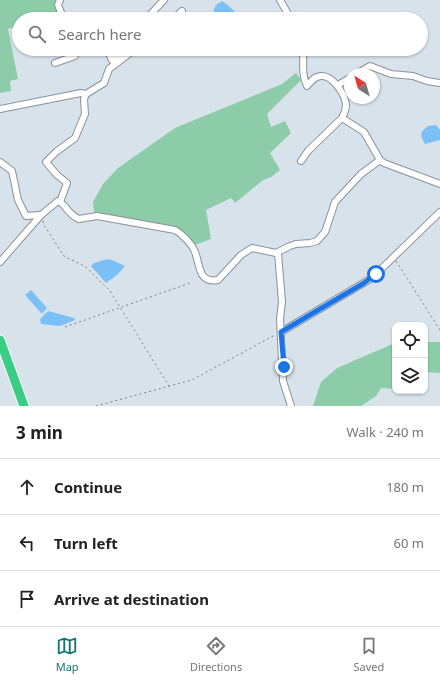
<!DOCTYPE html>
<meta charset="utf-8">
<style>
:root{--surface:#fff;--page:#f6f6f6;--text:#222;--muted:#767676;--line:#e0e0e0;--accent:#0f766e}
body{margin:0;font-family:"Noto Sans",sans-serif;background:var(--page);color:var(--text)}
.controls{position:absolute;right:12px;bottom:12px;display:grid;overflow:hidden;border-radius:8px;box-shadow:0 1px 3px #0004}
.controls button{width:36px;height:36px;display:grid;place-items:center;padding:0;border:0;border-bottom:1px solid var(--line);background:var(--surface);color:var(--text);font:20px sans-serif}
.compass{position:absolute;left:344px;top:68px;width:36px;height:36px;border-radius:50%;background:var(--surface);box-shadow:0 1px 3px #0004;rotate:323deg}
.stop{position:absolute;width:12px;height:12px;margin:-9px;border:3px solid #1a73e8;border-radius:50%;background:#fff}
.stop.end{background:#1a73e8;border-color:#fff;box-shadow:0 1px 4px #0008}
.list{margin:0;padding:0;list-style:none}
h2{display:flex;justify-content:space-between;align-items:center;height:52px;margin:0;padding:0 16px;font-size:17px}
h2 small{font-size:13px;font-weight:400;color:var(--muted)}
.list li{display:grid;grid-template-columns:26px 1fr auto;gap:12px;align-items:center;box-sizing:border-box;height:56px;padding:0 16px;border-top:1px solid var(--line)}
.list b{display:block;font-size:15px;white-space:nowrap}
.list em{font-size:13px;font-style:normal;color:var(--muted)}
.icon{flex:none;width:22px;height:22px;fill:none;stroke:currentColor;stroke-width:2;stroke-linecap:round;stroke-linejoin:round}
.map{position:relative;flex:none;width:440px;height:406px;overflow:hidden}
.search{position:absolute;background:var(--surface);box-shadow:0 1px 3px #0004;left:12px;right:12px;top:12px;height:44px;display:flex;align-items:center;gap:10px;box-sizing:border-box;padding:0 14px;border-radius:22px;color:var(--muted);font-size:15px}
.sheet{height:220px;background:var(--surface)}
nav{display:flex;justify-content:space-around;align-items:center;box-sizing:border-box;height:56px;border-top:1px solid var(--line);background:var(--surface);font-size:11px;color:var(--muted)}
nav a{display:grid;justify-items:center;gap:2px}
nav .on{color:var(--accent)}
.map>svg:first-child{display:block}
.green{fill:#8ccca8}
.water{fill:#7ac0f6}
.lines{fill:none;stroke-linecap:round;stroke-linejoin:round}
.minor-casing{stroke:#89929a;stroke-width:8}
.highway-casing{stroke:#fff;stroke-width:11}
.path{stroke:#7a8086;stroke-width:1;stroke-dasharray:2 3;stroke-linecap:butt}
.minor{stroke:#fff;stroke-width:6}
.highway{stroke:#3acd84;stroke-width:9}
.route{stroke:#1a73e8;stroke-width:5}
</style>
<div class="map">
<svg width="440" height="406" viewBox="0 0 440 406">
<rect width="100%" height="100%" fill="#d8e2eb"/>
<g class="green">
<path d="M0,0h58l-2,4 2,9 -19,6h-20v6l-11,4 10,50 -8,2 1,10 -11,2z"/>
<path d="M296,73l5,7 -34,34 4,13 14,-6 6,12 -21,20 10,17 -9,7 -8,3 -28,23 -4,-5 -25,12 5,29 -19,7 -12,-15 -86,-19 -1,-10 10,-18 15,-16 57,-40 107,-44z"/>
<path d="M425,342h15v31l-15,-1z"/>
<path d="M395,343v46l-14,-1 -5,8 -15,10h-48l8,-24 16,-14z"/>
</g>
<g class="water">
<path d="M222,1l7,5 7,7 -6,6c-14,0 -24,-9 -8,-18z"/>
<path d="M436,125l4,5v10l-15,4c-5,-9 -6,-11 3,-18z"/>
<path d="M107,259l5,1 13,6 -7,8 -12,9 -15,-17 3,-3z"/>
<path d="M31,290l16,18 -5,6 -17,-19z"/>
<path d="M48,311l26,7 1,2 -15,6 -19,-2 -1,-5z"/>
</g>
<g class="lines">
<defs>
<g id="minor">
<path d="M60,0l-2,5 4,10 9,4"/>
<path d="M280,0l11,19"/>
<path d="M146,19l18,-19"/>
<path d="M173,19l9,-8"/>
<path d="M107,49l5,11 8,-4"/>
<path d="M303,49c1,13 -2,25 4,37 3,-3 6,-8 10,-9 14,-6 28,17 29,28 0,5 -2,9 -4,13l22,14 16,28 4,3 56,21"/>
<path d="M55,63l20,-7v-7"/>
<path d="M356,74l14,-8 21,8 22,2 14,5 13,2"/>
<path d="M338,85l12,-7"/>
<path d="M0,109l81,-16 5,1"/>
<path d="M301,161l7,-10 34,-33"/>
<path d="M0,162l12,9 6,29 8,16 15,-1"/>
<path d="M60,202l7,-19 -10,-8 -11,-13 10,-10 19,-14 10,-24 -1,-15 2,-5 18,-11 5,-14 26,-20"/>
<path d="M278,253l4,49 -2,17 3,62 8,25"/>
<path d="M0,262l41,-47 17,-14c8,3 9,13 21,18l18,-3 78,14c7,4 17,14 20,22 5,12 3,32 23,28l23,-25 11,-7 24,5 14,-7 6,-2 14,-1 7,-2 8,-9 10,-30 26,-28 19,-14"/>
<path d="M281,332l91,-54 68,-66"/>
</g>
<path id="highway" d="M0,340l24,66"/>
</defs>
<use href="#minor" class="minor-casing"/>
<use href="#highway" class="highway-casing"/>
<g class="path">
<path d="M43,221l1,4 20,31 22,11 24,24 59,95"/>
<path d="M396,261l44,69"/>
<path d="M65,327l125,-44"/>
<path d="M96,406l96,-26 83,-45"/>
</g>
<use href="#minor" class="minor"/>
<use href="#highway" class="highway"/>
</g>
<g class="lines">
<path class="route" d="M284,367l-3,-35 83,-49 12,-9"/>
</g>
</svg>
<div class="controls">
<button><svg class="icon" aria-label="locate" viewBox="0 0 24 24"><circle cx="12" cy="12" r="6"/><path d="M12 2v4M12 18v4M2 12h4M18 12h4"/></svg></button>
<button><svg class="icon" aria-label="layers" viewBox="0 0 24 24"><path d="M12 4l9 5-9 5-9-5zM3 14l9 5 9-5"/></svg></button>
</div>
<svg class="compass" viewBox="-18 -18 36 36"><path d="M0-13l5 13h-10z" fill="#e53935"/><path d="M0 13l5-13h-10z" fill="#767676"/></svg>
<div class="stop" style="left:376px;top:274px"></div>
<div class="stop end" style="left:284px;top:367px"></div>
<div class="search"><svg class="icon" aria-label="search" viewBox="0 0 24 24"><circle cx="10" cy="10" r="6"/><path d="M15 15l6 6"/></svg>Search here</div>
</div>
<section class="sheet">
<h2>3 min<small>Walk · 240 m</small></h2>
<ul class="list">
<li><svg class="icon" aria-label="ahead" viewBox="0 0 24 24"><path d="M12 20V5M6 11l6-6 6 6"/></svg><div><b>Continue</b></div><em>180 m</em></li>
<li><svg class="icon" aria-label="left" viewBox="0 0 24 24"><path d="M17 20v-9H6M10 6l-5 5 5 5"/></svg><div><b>Turn left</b></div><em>60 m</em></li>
<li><svg class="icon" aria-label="arrive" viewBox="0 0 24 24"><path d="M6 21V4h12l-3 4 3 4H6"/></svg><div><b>Arrive at destination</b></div></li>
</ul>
</section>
<nav>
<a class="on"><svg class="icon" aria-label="map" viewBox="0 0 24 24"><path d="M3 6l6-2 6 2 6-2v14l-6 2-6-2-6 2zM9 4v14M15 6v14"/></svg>Map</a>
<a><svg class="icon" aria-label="directions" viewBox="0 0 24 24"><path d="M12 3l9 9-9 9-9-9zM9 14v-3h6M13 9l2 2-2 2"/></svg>Directions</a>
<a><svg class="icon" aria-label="saved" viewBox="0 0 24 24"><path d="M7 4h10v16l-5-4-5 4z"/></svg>Saved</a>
</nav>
